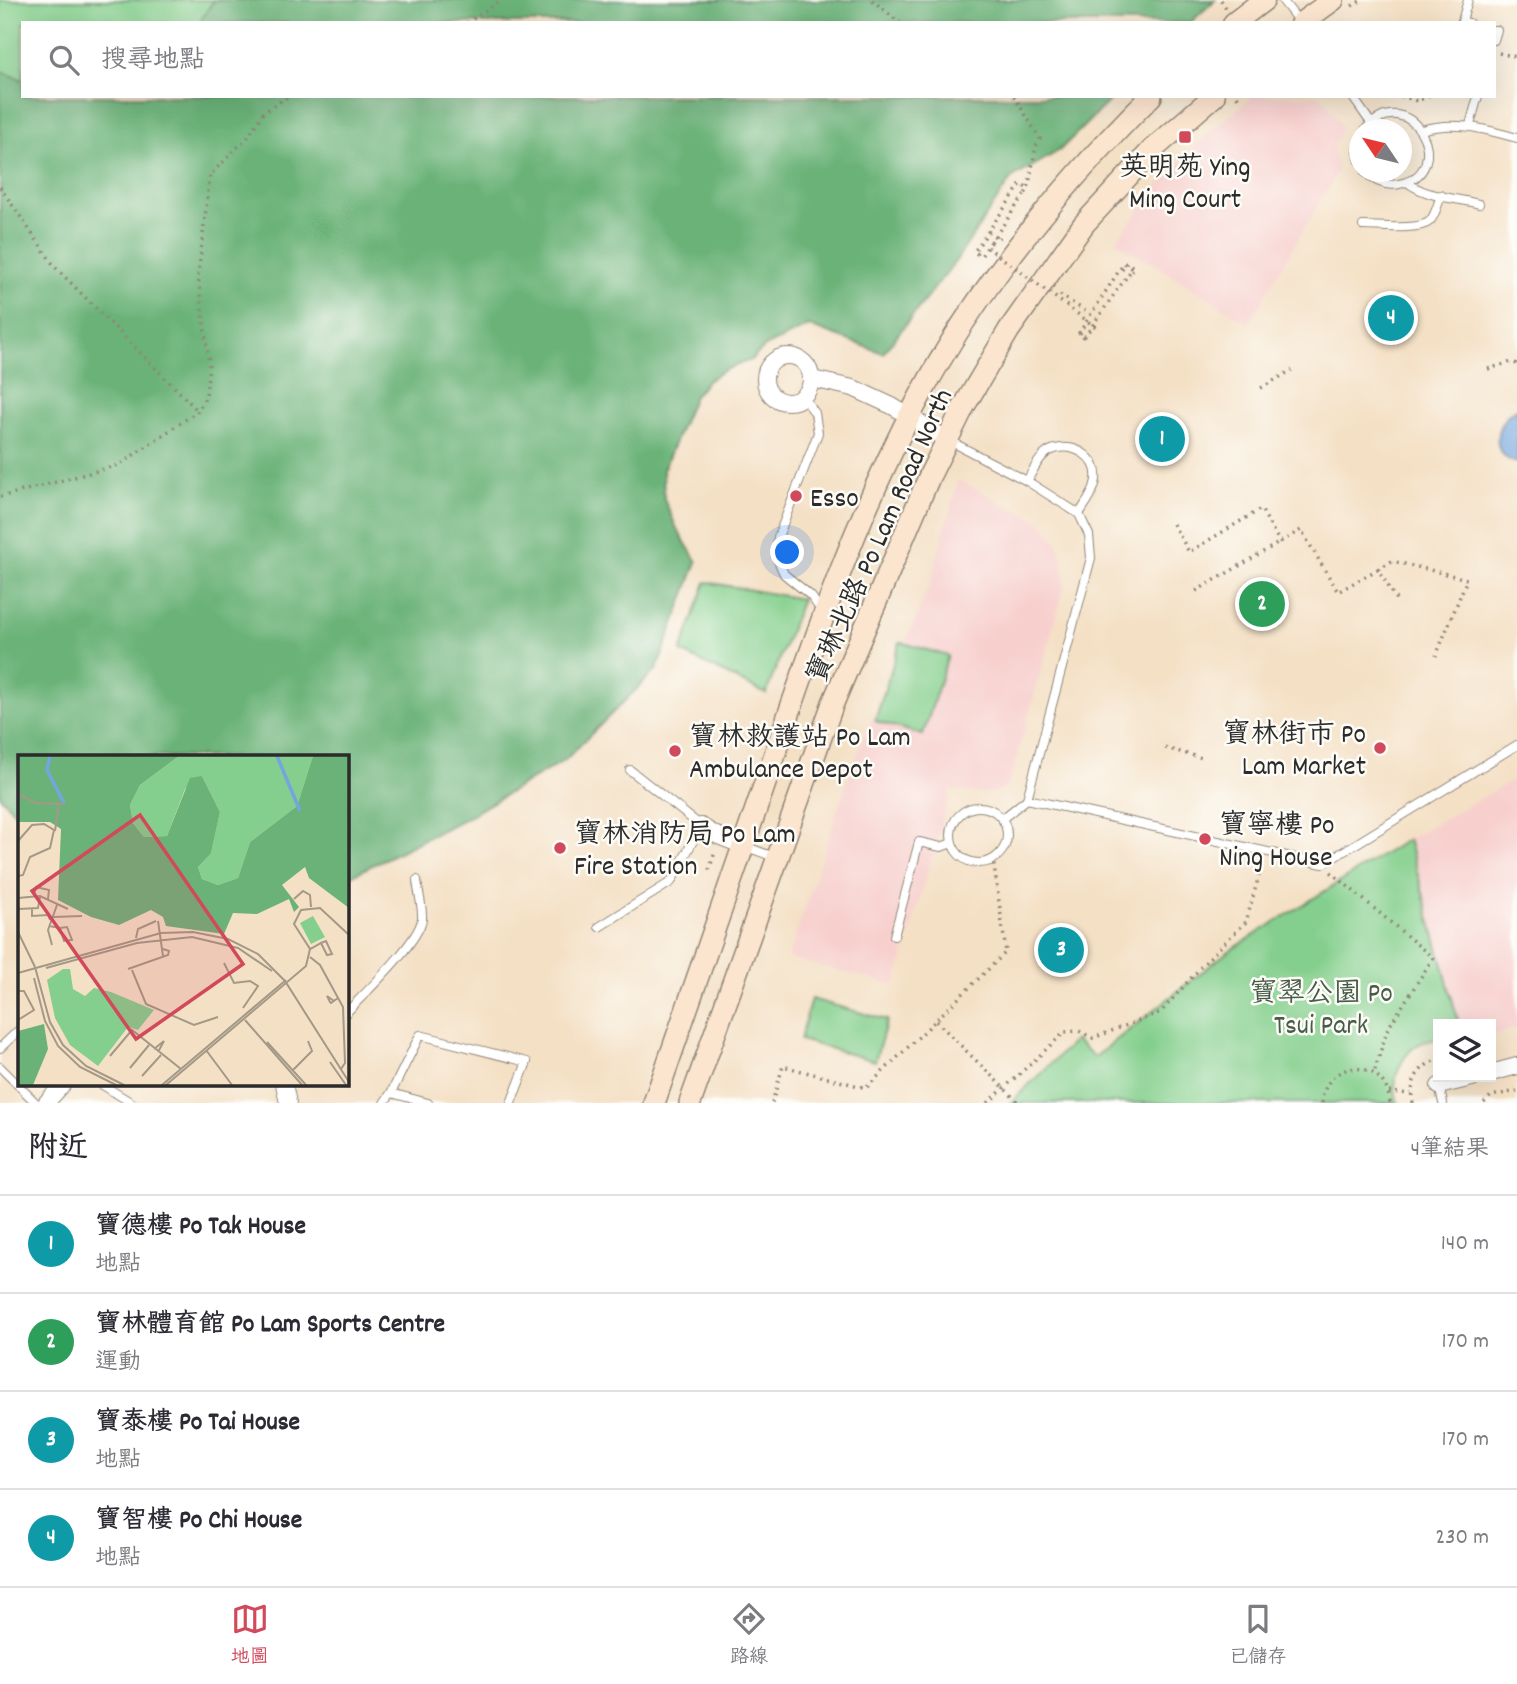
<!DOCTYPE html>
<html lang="zh-TW">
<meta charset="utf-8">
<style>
:root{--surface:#fff;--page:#f2f2f3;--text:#2b2b33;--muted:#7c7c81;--line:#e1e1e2;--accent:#d1495b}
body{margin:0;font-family:Dekko,"LXGW WenKai TC",sans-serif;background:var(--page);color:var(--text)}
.controls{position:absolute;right:21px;bottom:21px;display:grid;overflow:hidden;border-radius:0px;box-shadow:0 7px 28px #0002}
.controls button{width:63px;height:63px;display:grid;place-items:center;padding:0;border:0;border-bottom:2px solid var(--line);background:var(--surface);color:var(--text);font:35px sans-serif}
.compass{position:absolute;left:1349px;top:119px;width:63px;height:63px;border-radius:50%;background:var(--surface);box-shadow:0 7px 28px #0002;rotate:305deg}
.you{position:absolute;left:788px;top:553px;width:24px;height:24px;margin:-18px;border:5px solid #fff;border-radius:50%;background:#1a73e8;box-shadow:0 0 0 10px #1a73e833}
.badge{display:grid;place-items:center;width:46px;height:46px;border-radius:50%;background:var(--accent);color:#fff;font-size:23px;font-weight:700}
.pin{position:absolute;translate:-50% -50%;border:4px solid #fff;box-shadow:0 2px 7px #0006}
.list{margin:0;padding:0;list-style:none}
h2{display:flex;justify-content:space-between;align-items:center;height:91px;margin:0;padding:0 28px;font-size:30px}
h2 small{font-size:23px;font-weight:400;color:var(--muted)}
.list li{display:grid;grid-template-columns:46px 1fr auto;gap:21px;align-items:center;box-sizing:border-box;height:98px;padding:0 28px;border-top:2px solid var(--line)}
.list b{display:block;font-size:26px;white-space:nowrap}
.list p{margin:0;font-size:23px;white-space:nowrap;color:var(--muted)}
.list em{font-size:23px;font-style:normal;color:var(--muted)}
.icon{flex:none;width:38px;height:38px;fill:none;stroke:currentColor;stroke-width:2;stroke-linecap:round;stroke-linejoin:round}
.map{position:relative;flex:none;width:1517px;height:1103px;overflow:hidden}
.search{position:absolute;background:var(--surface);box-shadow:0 7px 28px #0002;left:21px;right:21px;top:21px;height:77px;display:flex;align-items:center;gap:18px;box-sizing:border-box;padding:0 24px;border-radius:0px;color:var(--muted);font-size:26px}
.sheet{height:483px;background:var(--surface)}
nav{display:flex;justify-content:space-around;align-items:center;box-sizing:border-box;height:98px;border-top:2px solid var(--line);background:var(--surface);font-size:19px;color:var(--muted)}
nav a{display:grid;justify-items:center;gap:4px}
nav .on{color:var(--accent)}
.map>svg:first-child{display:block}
.built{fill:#f7d0ce}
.green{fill:#84cf8d;stroke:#587d5c;stroke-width:2}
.forest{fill:#6bb278;stroke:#4b6e52;stroke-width:2}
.water{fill:#74a5de;stroke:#506884;stroke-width:2}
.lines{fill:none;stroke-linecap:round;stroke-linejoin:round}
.service-casing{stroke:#908678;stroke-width:10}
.minor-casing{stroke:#908678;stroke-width:18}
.secondary-casing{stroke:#908678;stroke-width:24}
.path{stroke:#908678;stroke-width:3.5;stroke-dasharray:2 5;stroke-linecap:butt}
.service{stroke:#fff;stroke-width:8}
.minor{stroke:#fff;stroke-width:16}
.secondary{stroke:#fce5cf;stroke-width:21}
.path-bridge{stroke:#908678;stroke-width:3.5;stroke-dasharray:2 5;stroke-linecap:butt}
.poi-dot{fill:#d1495b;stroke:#fdfcf7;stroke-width:2.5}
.labels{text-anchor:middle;stroke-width:5;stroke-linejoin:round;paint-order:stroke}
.poi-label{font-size:28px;fill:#2b2b2b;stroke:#fdfcf7;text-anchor:start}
.street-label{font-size:28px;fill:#2b2b2b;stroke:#fdfcf7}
.park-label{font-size:28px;fill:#465c48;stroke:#fdfcf7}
.inset-river{fill:none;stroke:#74a5de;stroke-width:3.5}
.inset-road{fill:none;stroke:#a49887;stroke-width:2}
.view{fill:#d1495b;fill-opacity:0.15;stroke:#d1495b;stroke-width:3.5}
.inset-edge{fill:none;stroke:#2b2b2b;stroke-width:3.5}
</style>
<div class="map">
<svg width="1517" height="1103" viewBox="0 0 1517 1103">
<rect width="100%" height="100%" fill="#fdfcf7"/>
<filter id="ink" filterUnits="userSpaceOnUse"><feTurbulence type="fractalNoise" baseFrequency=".0143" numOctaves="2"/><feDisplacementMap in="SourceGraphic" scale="14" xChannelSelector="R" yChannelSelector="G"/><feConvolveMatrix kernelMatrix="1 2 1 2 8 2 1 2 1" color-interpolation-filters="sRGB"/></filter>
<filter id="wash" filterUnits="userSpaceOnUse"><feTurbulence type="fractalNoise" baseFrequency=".00686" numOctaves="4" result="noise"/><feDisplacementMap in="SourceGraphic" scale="28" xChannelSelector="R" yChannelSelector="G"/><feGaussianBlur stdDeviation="1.57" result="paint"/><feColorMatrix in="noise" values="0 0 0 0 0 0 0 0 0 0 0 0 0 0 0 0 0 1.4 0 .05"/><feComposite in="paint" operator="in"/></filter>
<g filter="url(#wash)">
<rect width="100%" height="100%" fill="#f4e0c5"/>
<g class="built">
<path d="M1253,96h70l19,31 -9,23 5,21 -89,152 -134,-82 44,-56 41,-44z"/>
<path d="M958,480l84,43 15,19 7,20v26l-51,183 -8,18 -17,5 -37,-4 -56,195 -107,-27 65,-194 77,-180z"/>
<path d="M1517,778v250l-26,8v-12h-32l-51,-185z"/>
</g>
<g class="green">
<path d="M0,0h214l-15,23h-176v57l-4,1 -19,-10z"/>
<path d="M706,582l96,17 -36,95 -85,-42z"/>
<path d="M900,642l48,14 -25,79 -48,-14z"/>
<path d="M1408,839l51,185h-21v15c-5,1 -12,2 -17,4 -21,11 -31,38 -23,60h-388l65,-63 20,17 131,-104z"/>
<path d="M811,999l76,21 -12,41 -75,-21z"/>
</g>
<g class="forest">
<path d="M214,0h1001l-25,23h-991z"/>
<path d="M0,71l23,9v16h1091l-54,54 -49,29 -56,83 -72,91 -74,-27 -43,20 -15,14 -27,10 -17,11 -13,15 -31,74 1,29 13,30 20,33 -40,107 -92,91 -103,60 -115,58 -1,-121h-327v60l-19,-21z"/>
</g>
<path class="water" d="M1517,409v54c-29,-8 -23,-43 0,-54z"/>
</g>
<g filter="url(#ink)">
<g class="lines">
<defs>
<g id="service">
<path d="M1282,0l18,23"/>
<path d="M1468,0l-6,21 7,2"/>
<path d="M1494,30h3l-3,10"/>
<path d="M1352,96l19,27"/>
<path d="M1470,125l8,-29"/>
<path d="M1365,130c46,-51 94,42 34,54 -14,3 -25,-3 -34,-12"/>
<path d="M1421,130c34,-10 63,-1 96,8"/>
<path d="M1360,139l-2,13 2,9"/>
<path d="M1407,182c18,15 49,16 72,22"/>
<path d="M1363,226c16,0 56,5 67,-5 6,-7 8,-18 11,-26"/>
<path d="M803,397l12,16 3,20 -40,104 -2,19 8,18 27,22 11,16"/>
<path d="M948,440l79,41 52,33 10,21 2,23 -64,241 -25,20"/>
<path d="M1027,481c7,-12 14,-29 28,-32 20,-6 44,9 41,31 -2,13 -10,23 -17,34"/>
<path d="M1027,799l296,65 194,-119"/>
<circle cx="979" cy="835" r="28"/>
<path d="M744,846l33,12"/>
<path d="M599,927l72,-45 30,-56 -71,-56"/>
<path d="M894,936l25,-94 22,5 11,-4"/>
<path d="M346,1013c18,-19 73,-71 76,-94 1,-12 -4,-27 -5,-39"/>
<path d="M0,1048l19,-18"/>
<path d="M0,1067l36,36"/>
<path d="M101,1084l31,19"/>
<path d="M1439,1086l4,17"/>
<path d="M391,1093l29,-58 107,27 -16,41"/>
<path d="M384,1103l7,-10 37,10"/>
</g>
<g id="minor">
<circle cx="788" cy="379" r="23"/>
<path d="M812,379l41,9 39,18 56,34"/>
<path d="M701,826l15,9 28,11"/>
<path d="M1491,1073l26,-7"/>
<path d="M284,1084l4,19"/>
<path d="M1439,1086l37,-9"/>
<path d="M46,1103l17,-19"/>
</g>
<g id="secondary">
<path d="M1234,23l30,-23"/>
<path d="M1301,23l32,-23"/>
<path d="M654,1103c39,-113 79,-226 118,-340 42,-123 85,-250 147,-365 60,-113 142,-212 232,-302"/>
<path d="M690,1103l143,-400 97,-228 33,-67 46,-78 75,-106 68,-74 62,-54"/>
</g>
</defs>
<use href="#service" class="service-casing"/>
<use href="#minor" class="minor-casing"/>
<use href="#secondary" class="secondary-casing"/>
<g class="path">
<path d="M872,0l28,23"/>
<path d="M1221,0l5,8"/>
<path d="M1352,6l10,-6"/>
<path d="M467,23l35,-23"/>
<path d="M1499,53l18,4"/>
<path d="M1014,96l26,43 -4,7 -8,43 -3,5"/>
<path d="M1237,96l2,3"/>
<path d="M1401,96l16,5 12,-5"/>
<path d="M0,187l55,80 143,144"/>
<path d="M988,231l10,8 2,-2"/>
<path d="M991,242l-10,14 -7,-4 47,-68 7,5"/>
<path d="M1124,263l8,6 -47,67 -6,-3z"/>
<path d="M1060,295l30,19"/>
<path d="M1488,369l23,-7 6,2"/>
<path d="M1261,388l31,-18"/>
<path d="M0,497l119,-32 79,-54 8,-15 3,-32 -11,-88 12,-101 38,-38 15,-24 25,-17"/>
<path d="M1173,524l16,28 72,-43 19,34"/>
<path d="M1378,569l14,-8 75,18 -31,77"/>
<path d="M1196,591l105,-61 37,62 40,-23 20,34"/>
<path d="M1165,748l37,10"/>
<path d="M709,870l6,-18"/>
<path d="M1331,872l102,86 -46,72 -13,43"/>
<path d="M936,1021l83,82"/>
<path d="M1389,1092l22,2"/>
<path d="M772,1103l11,-37 83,22 140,-136 -13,-93"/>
<path d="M988,1103l77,-71 14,-1 14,7 68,-26 47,-53 38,-37 17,-61"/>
<path d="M1322,1103c2,-45 64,-47 68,0"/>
<path d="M1413,1103c-4,-22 5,-36 25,-44"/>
<path d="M1484,1103l7,-7 26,-5"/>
</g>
<use href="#service" class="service"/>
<use href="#minor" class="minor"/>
<use href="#secondary" class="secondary"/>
<g class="path-bridge">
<path d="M991,242l34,-48"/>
<path d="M987,247l107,79 2,-4"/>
<path d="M1122,270l5,-8 7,6 -5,8"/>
<path d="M1081,332l-2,2 6,4 2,-2"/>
</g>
</g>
</g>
<g class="poi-dot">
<rect x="1178" y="130" width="14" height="14" rx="3.5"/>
<circle cx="796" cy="496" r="7"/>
<circle cx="1380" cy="748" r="7"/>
<circle cx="675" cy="751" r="7"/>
<circle cx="1205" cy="839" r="7"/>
<circle cx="560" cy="848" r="7"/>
</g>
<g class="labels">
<g class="poi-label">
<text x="1185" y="175" text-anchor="middle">英明苑 Ying<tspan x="1185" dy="32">Ming Court</tspan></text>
<text x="810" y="506">Esso</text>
<text x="1366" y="742" text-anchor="end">寶林街市 Po<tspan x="1366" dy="32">Lam Market</tspan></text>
<text x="689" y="745">寶林救護站 Po Lam<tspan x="689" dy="32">Ambulance Depot</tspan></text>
<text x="1219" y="833">寶寧樓 Po<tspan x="1219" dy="32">Ning House</tspan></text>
<text x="574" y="842">寶林消防局 Po Lam<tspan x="574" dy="32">Fire Station</tspan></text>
</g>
<g class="street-label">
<text transform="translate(878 535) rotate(-66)" y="10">寶琳北路 Po Lam Road North</text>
</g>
<g class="park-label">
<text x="1321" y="1001">寶翠公園 Po<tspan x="1321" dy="32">Tsui Park</tspan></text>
</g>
</g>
<g transform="translate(18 755)">
<rect width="331" height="331" fill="#f4e0c5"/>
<path d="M161,1h134l-16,50 -47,36 -12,36 -20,7 -16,-6 -4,-12 13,-15 9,-40 -18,-36 -17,13 -18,47 -23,1 -11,-14 -3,-18 10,-20zM295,161l12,21 -14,7 -11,-21zM45,214h7l3,20 12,7 9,-8 17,4 43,18 -16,20 -10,-3 -30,39 -28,-21 -15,-27 -8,-38z" fill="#84cf8d"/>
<path d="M0,1h161l-39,29 -10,20 3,18 11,14 23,-1 23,-58 12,-2 18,36 -9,41 -13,14 4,12 16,6 20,-7 12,-36 47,-36 16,-50h36v152l-40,-30 -4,-11 -23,18 17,22 -5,5 -5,-13 -32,15 -24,-1 -9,21 -58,-8 -3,-9 -12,-7 -32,15 -28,-8 -33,-17 3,-71 -11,-7h-32zM26,269l4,25 -15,36h-15v-54z" fill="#6bb278"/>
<path class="inset-river" d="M32,1l-3,14 17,33M259,1l23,55"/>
<path class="inset-road" d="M0,39l18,9 29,1M37,76l4,-28M0,86l14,-16 12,-1 10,6 -4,18 -20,9 -7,18 -5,1M16,140l2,-8 13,3 -1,9M0,143l22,-2 28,13M276,144l9,-8 7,4 1,12M0,150l1,4 19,-1 2,-11M14,154v7l16,-1 2,5M35,162l29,-1M140,166l5,35M31,171l11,2 4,13 8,-1 -5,-13 -7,1M0,177l17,35M118,183l2,-9 18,-8M34,190l-4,-15 9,-25M292,194l2,-1 9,-5 5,-2 6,13 -5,1 -6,-12M292,202l10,8 23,42 2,56 -4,6M206,208l10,20 16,-2 8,5 -15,22M17,212l15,55 13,23 23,21 38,19M28,213l91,-25 55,-6 46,11 34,23M110,214l40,-14 1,-4 -6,-2M114,215l14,34 48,21 24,-8M0,218l143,-40 32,-1 35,7 30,15 27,27 64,101M16,223l11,43 13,25 22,21 36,18M0,236h6l10,19 -16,10M316,246l-7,-5 3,6 1,1 7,-5M227,265l57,65M249,287l39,43M136,294l10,-8 -6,11M188,295l26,35M92,301l22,-26 49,39M312,307l16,23M112,313l19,-23M275,315l19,-19 -4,-10M124,321l19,-21M144,330l124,-105M148,330l140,-119 4,-17 -16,-25 7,-14 19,-2 29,27"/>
<path class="view" d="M122,60l103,149 -107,75 -104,-148z"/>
<rect width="331" height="331" class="inset-edge"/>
</g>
</svg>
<div class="controls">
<button><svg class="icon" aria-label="layers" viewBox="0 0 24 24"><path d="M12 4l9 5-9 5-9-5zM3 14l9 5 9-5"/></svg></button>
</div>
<svg class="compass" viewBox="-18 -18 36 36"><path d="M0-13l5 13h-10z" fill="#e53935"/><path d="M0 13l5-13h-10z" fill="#7c7c81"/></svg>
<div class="you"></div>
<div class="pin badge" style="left:1162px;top:439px;background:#0f9aa8">1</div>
<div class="pin badge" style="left:1262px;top:604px;background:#2e9e5b">2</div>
<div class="pin badge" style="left:1061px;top:950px;background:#0f9aa8">3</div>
<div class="pin badge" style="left:1391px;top:318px;background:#0f9aa8">4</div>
<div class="search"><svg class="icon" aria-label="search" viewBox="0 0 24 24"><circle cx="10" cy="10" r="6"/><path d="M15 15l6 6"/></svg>搜尋地點</div>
</div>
<section class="sheet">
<h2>附近<small>4筆結果</small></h2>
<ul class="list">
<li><span class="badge" style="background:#0f9aa8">1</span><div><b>寶德樓 Po Tak House</b><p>地點</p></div><em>140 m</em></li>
<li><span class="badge" style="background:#2e9e5b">2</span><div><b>寶林體育館 Po Lam Sports Centre</b><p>運動</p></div><em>170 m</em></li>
<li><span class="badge" style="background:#0f9aa8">3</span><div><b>寶泰樓 Po Tai House</b><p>地點</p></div><em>170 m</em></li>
<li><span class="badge" style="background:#0f9aa8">4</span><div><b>寶智樓 Po Chi House</b><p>地點</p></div><em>230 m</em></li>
</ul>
</section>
<nav>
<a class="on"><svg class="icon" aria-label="map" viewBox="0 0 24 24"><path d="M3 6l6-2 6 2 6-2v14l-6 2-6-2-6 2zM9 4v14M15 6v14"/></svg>地圖</a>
<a><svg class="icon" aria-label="directions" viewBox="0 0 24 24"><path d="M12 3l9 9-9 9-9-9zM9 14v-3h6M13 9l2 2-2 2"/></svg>路線</a>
<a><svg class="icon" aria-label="saved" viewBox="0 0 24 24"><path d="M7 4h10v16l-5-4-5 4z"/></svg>已儲存</a>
</nav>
